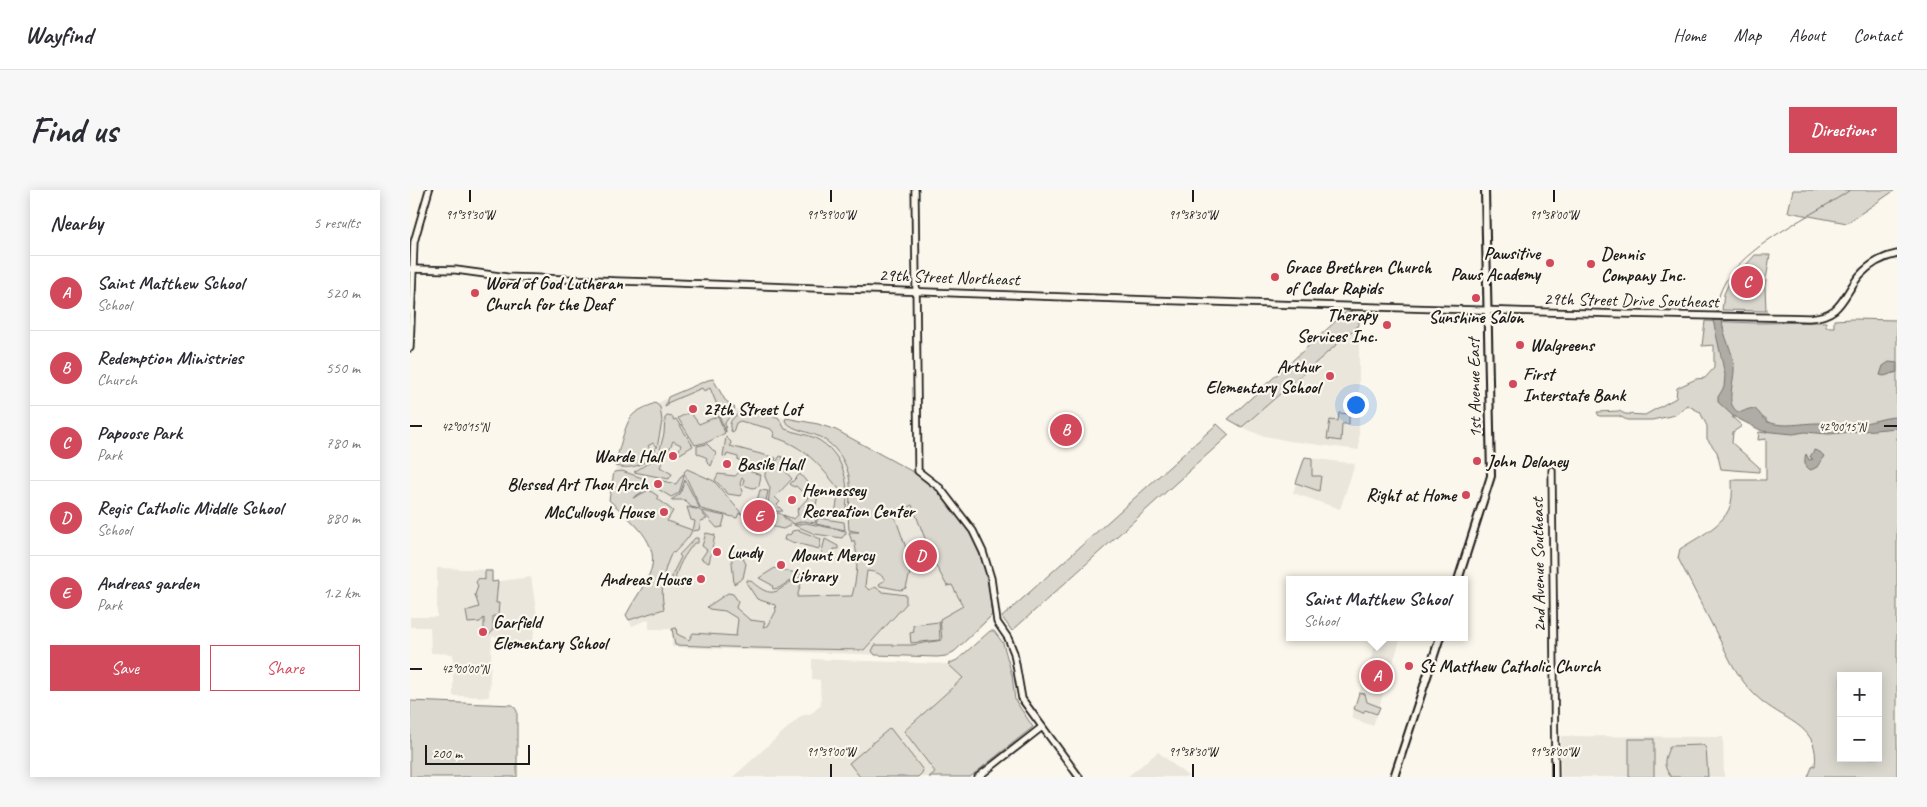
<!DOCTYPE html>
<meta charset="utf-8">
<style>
:root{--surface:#fff;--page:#f7f7f7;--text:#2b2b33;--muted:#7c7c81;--line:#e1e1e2;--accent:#d1495b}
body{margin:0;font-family:Caveat,sans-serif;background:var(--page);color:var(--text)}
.controls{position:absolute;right:15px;bottom:15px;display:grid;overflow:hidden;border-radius:0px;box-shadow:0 2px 12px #0003}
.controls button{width:45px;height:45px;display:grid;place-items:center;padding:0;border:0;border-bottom:1px solid var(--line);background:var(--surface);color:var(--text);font:25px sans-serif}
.scale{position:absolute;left:15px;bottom:12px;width:105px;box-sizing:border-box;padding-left:5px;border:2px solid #1c1c1c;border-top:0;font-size:14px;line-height:18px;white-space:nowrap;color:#1c1c1c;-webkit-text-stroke:4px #fbf7ec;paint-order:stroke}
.you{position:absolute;left:945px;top:214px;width:18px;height:18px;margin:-12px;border:4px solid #fff;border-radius:50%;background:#1a73e8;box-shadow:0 0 0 8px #1a73e833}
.badge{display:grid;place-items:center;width:32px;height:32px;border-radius:50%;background:var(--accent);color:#fff;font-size:16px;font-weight:700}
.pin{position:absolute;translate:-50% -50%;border:2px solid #fff;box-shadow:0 1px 5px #0006}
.popup{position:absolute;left:876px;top:386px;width:182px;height:65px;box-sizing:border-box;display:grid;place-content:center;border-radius:0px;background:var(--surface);filter:drop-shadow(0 1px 4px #0005);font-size:16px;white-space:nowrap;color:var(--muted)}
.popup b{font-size:19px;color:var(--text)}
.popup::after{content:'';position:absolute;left:50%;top:100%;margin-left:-10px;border:10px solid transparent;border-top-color:var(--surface)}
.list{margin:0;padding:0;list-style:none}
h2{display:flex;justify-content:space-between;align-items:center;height:65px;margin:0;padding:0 20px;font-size:21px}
h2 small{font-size:16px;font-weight:400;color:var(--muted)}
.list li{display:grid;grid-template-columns:32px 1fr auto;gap:15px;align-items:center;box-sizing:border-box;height:75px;padding:0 20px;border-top:1px solid var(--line)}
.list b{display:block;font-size:19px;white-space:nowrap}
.list p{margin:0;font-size:16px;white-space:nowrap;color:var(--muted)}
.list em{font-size:16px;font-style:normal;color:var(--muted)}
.actions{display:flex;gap:10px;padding:15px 20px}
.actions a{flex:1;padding:11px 0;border:1px solid var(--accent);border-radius:0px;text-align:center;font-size:18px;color:var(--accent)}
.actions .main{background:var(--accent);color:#fff}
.map{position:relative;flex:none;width:1487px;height:587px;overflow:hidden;border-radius:0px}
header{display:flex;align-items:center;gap:30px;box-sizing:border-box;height:70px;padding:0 25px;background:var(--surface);border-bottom:1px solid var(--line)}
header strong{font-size:24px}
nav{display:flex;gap:28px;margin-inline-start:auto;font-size:18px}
.intro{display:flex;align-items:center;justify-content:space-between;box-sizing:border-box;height:120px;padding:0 30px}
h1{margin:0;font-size:35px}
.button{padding:12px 22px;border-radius:0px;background:var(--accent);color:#fff;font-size:18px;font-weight:700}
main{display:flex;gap:30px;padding:0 30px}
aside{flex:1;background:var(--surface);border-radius:0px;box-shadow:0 2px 12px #0003}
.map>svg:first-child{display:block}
.built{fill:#eae6dc}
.green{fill:#dad7ce;stroke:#7b7a75;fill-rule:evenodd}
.water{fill:#afaca5;stroke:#74726e}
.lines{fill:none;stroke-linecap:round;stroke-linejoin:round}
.stream{stroke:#74726e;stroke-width:1}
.secondary-casing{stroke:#1c1c1c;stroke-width:9}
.primary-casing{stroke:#1c1c1c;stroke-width:10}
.secondary{stroke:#fbf7ec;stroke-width:5.5}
.primary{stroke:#fbf7ec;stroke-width:6}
.ticks{fill:none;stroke:#1c1c1c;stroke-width:2}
.poi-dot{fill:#d1495b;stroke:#fbf7ec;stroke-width:2}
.labels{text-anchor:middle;stroke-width:4.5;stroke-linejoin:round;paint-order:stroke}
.poi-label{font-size:18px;font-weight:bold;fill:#1c1c1c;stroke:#fbf7ec;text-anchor:start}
.street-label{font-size:18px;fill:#1c1c1c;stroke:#fbf7ec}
.ticks-label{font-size:12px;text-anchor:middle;fill:#1c1c1c;stroke:#fbf7ec;stroke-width:4.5;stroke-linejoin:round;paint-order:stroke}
</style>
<header>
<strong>Wayfind</strong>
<nav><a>Home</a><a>Map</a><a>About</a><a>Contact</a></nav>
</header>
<div class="intro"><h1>Find us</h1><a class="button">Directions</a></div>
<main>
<aside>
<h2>Nearby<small>5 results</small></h2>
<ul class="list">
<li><span class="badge">A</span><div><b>Saint Matthew School</b><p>School</p></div><em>520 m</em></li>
<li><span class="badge">B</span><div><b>Redemption Ministries</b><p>Church</p></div><em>550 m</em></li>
<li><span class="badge">C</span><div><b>Papoose Park</b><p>Park</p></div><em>780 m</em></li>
<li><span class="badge">D</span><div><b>Regis Catholic Middle School</b><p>School</p></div><em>880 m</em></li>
<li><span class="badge">E</span><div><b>Andreas garden</b><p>Park</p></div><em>1.2 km</em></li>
</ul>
<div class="actions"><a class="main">Save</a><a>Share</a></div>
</aside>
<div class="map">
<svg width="1487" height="587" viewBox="0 0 1487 587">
<rect width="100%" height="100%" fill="#fbf7ec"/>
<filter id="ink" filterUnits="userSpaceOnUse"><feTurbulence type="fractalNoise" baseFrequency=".02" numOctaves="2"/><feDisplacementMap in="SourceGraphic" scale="10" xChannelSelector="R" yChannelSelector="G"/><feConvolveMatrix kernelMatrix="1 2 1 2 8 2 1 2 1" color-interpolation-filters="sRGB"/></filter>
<g filter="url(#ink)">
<g class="built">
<path d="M949,135v125l-70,-9 -29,-6 -18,-8z"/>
<path d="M303,188l12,22 11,9 82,15 18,6 79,43 23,18 33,43 4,9 14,40 3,32 -2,4 -35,32 -9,5 -9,1 -265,-10v-18h-23v-10l-17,7 -6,-11 24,-42 3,-19 -7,-17 -37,-37 12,-56 9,-26 5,-5z"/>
<path d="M894,267l51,7 -15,45 -47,-16z"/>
<path d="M27,378l55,2 1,12 38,-5 6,39 -4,22 -5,8 -36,-10 -3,61 -36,-1v-42l-22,-1 -1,-26h-20v-10h27z"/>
<path d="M968,447h23l-28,89 -22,-8z"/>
<path d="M402,469l136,5 16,14 -60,52 31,43 -6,4h-196l68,-61 11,-3 9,-8 -1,-25 -8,-1z"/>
<path d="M1151,546l162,1 1,40h-163z"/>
<path d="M748,562l31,25h-62z"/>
</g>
<g class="green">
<path d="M1383,0h102l-48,33 -59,-11z"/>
<path d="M1345,65h15l-5,31 1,25 -44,-1 2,-16 7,-16 8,-5z"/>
<path d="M937,121l12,2v12l-117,102 -14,-8z"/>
<path d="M1442,129l45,1v457h-89l5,-12 2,1c5,-39 -27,-44 -52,-64 -13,-10 -23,-24 -31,-38l-54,-106 2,-9c18,-12 46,-24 51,-46 2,-8 1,-16 1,-23h34v-41l-8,1 1,-8 7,1v-15l-34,-1 10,9 -9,6 -1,11 27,24v5l-38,-3 -4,-17 -10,-13v-13l-7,-14 -13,-7 -12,10 -23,5h-25l-8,-4h-20l-2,-4 22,-1 6,3 20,1 31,-17 1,-10 19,-9 9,-1 9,-10v-23l-12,1 3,-25 50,2 71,-1v5h8v-7zM1431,486h37v82h-37z"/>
<path d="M303,189l12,21 10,8 -10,15 1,9 -8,-19 2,-1 -10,-24 -6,3 -2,-3 -35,15v3l-2,1 3,-10 40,-17z"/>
<path d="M245,213l5,4 2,14 -5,27 -4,-5 -5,3 2,3h6c-8,16 -24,21 -41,17 3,-12 9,-39 16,-49 5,-7 16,-10 24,-14z"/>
<path d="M332,221l36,6 7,12c10,4 21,5 30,9 30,15 37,50 29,79l-9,-1v-2l4,-25c-20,-24 -34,-43 -66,-52l1,-4 -3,-4 -31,-8 -4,2 -3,9 -2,-1c-4,-10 3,-14 11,-20z"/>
<path d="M280,222l9,12 19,-8 7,17 -17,9 -13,3 -17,-27z"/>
<path d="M929,223l10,1v10h-7l-1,17 -14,-2 3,-19 8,1z"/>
<path d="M257,226l6,1v3l3,-1 17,27 -13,8 -2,-1 3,-8 -8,-4 -5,11 -8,-3 4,-15 1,-16z"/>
<path d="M376,228l32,6 18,6 79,43 23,18 33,43 12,27 6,22 3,32 -37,36 -9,5 -9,1 -62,-2 -3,-4 3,-6h37l30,-5 -2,-21 23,-13 -11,-21 -5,1 -22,-41 1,-4 -14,-36 -18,9 16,45 1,10 -5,19 -5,2 -21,-4 -1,-2 6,-4c-4,-7 -10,-8 -18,-9l-2,15 4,4 6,-3 8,5 23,3v9l-42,46 -110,-2 -79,-3 -3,-16 4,-1 1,6 12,6 4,-7 43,3 2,-17 -13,-8 -16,-2 -2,-2 21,-14 5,1 5,7 -2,7 14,12 15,2 -2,5 5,-1 8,-15 -1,-6 -18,-6 -10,-15v-4h3c30,28 29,-1 52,0l-5,17 55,-1c5,-19 7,-37 2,-56l-2,2 -3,-10h10l-10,-2c-2,-15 2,-31 1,-46 -1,-19 -13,-38 -30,-47 -12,-6 -26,-6 -35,-16z"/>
<path d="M807,234l12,11 -217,196 -10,-14z"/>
<path d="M316,247l5,5 -1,4 46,12 -2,5 -10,7 -20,-5v-4l-6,-1v-3l-11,-3 -1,3 -3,-1z"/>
<path d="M297,254l9,9 -5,13 -5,-5 1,-3 -10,-5v-7z"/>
<path d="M249,261l7,4 -6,12 12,7 -3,5 -35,-7 19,-12z"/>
<path d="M370,266l3,1 -1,10 10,12 -17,18 5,5 -3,3 6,6 -16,1 3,-24 -5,-11v-4l10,-9z"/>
<path d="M895,267l7,1v18h9l-2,15 -23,-8z"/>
<path d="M277,279l27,12 28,33 -3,-1 -2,5 -36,-9 -16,-34 -1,-3z"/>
<path d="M333,279l18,6 -2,11 -6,2 -10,-3 1,-6 -2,-1 -2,6 3,7 -2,5 -13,-2 -13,-14 3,-6 17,2z"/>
<path d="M212,281l23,8v11l-12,8 16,-8 9,6 -1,2 16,13 -6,10 25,9c-2,8 -12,16 -18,23l-2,-1c-9,19 -12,35 -8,57l-35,11 -3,-5c7,-14 17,-26 23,-40 15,-32 -20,-56 -40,-75l5,-28z"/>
<path d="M273,284l1,3 -5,16 -8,4 -13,-8 1,-9 17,4z"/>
<path d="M390,284l18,21 -4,21 3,1 -2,6 -11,-2 -11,3 -10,-9 11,4 4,-4 -1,-5 11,-12 -12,-12 -2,1 -4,-3z"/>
<path d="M275,290l15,29 -9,-2 -6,-7h-14l9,-6z"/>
<path d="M350,300l8,1 -5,25 -6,4 -2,-1 1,-4 -7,-2 2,-9 4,4z"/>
<path d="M277,317l13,3 7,9 -6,2 -2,9 -6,1 2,-10 -4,-1z"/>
<path d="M292,321l23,5 -3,11 -5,1z"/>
<path d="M369,323l2,1 10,11 -8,4 -13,-3 1,-5h-2l6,-6 -5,-1z"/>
<path d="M408,328l26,4 1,8 -29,-6z"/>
<path d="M396,333l40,8v2l-4,5 -27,-4 -21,-9z"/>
<path d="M388,340l23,9 -2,10 -35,-9 1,-4 6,-2 1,-3z"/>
<path d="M296,343l9,2 -6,28 -8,-4 6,-9 -5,-4z"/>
<path d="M285,348h3v5h-4c-9,12 -18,24 -19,40l-4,-1 2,-9 8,-16 -2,-2z"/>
<path d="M415,349l13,7v3h-4l-2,9 -11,-3z"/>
<path d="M321,361l13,3 -1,4 3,6 -3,14 -9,6z"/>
<path d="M365,378l37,9 -1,2 -15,-2 -17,11 -6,1 -1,-4 -13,-7z"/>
<path d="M75,381h7v11l6,-1 -2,22h3l-1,13h-5v15l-4,4h-5v-17l-4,4 -12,1 -2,-12 13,-4 -4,-12 3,-9 -2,-4 3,-4 6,2z"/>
<path d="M529,432l1,18 -29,3 -1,-10 4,-1 -1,-7z"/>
<path d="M580,441h4l9,12 9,32 3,25 18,27 -63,50h-41l6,-5 -31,-41 59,-53 -15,-14 9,-4z"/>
<path d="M949,503l6,1 2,8 13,5 -3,7 -12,-4 -2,3 -9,-4z"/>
<path d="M0,511l103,4 4,6v66h-107z"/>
<path d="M480,538l33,42 -1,3 -4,4h-58l-11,-14z"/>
<rect x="1219" y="549" width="25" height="38"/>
<path d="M1293,555l3,3 2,29h-37c-9,-12 -7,-18 -1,-31z"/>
</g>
<g class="water">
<path d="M1303,130h9c1,17 12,33 12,47 1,9 -6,31 -2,38 8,15 13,1 23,4 5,3 7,10 13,13 16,6 33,1 49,1 16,0 31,2 46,0 12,-1 22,-6 34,-6v11l-68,6 -24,-2 -12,2 -31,-3 -29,-15 -15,-14v-5l6,-10 1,-12z"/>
<path d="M1479,172l8,1v9l-13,4 -4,-1 3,-9z"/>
<path d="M1404,260l6,2 4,4 -7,11 -6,3c-7,-3 -7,-10 -5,-16l3,6 4,-1 -3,-2z"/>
</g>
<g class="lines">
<path class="stream" d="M1307,125c-5,-59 93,-96 133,-125"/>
<defs>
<g id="secondary">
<path d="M505,0l3,281 22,17 33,43 10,21 8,26 6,44 11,16 6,15 8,46 57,78"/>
<path d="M0,79l46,1 51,7c434,15 868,33 1302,41 34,-2 33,-22 51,-43 10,-11 23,-18 37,-21"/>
<path d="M0,158l4,-106 15,-52"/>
<path d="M1142,280l3,307"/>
<path d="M568,587l64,-50"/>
</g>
<g id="primary">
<path d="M1048,390l33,-104 -6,-286"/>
<path d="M984,587l46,-140"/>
</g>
</defs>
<use href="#secondary" class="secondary-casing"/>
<use href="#primary" class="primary-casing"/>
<use href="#secondary" class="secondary"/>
<use href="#primary" class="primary"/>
</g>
</g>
<path class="ticks" d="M60,0v12M421,0v12M783,0v12M1144,0v12M0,236h12M1474,236h13M0,479h12M421,574v13M783,574v13M1144,574v13"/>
<g class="poi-dot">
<circle cx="1140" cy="73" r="5"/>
<circle cx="1181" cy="74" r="5"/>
<circle cx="865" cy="87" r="5"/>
<circle cx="65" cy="103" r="5"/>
<circle cx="1066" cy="108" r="5"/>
<circle cx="977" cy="135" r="5"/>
<circle cx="1110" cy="155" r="5"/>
<circle cx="920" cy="186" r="5"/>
<circle cx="1103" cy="194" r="5"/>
<circle cx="283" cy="219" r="5"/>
<circle cx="263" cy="266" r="5"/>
<circle cx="1067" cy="271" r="5"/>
<circle cx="317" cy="274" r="5"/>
<circle cx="248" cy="294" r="5"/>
<circle cx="1056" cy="305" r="5"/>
<circle cx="382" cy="310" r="5"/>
<circle cx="254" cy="322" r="5"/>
<circle cx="307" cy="362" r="5"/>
<circle cx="371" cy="375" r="5"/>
<circle cx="291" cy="389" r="5"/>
<circle cx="73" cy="442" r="5"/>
<circle cx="999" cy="476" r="5"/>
</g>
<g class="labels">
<g class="poi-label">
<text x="1130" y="69" text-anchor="end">Pawsitive<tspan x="1130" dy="21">Paws Academy</tspan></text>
<text x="1191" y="70">Dennis<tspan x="1191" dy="21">Company Inc.</tspan></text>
<text x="875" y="83">Grace Brethren Church<tspan x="875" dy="21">of Cedar Rapids</tspan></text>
<text x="75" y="99">Word of God Lutheran<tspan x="75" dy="21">Church for the Deaf</tspan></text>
<text x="967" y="131" text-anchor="end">Therapy<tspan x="967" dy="21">Services Inc.</tspan></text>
<text x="1066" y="133" text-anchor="middle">Sunshine Salon</text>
<text x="1120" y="161">Walgreens</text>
<text x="910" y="182" text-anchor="end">Arthur<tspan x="910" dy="21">Elementary School</tspan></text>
<text x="1113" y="190">First<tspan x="1113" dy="21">Interstate Bank</tspan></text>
<text x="293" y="225">27th Street Lot</text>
<text x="253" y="272" text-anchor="end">Warde Hall</text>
<text x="1077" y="277">John Delaney</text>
<text x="327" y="280">Basile Hall</text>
<text x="238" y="300" text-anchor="end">Blessed Art Thou Arch</text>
<text x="392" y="306">Hennessey<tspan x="392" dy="21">Recreation Center</tspan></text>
<text x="1046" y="311" text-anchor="end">Right at Home</text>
<text x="244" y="328" text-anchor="end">McCullough House</text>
<text x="317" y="368">Lundy</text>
<text x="381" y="371">Mount Mercy<tspan x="381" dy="21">Library</tspan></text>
<text x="281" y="395" text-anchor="end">Andreas House</text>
<text x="83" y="438">Garfield<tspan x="83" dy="21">Elementary School</tspan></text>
<text x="1009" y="482">St Matthew Catholic Church</text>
</g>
<g class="street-label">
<text transform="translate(539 87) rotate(2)" y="6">29th Street Northeast</text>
<text transform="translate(1221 110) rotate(1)" y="6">29th Street Drive Southeast</text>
<text transform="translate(1064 198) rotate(-91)" y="6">1st Avenue East</text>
<text transform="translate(1128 375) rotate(-91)" y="6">2nd Avenue Southeast</text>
</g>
</g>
<g class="ticks-label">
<text x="60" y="29">91°39'30"W</text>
<text x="421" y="29">91°39'00"W</text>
<text x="783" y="29">91°38'30"W</text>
<text x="1144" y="29">91°38'00"W</text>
<text x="55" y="241">42°00'15"N</text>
<text x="1432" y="241">42°00'15"N</text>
<text x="55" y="483">42°00'00"N</text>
<text x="421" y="566">91°39'00"W</text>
<text x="783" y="566">91°38'30"W</text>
<text x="1144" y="566">91°38'00"W</text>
</g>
</svg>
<div class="controls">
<button>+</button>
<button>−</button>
</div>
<div class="scale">200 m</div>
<div class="you"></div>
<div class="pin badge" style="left:967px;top:486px">A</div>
<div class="popup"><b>Saint Matthew School</b>School</div>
<div class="pin badge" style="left:656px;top:240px">B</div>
<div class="pin badge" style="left:1337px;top:92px">C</div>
<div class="pin badge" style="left:511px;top:366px">D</div>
<div class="pin badge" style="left:349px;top:326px">E</div>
</div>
</main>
